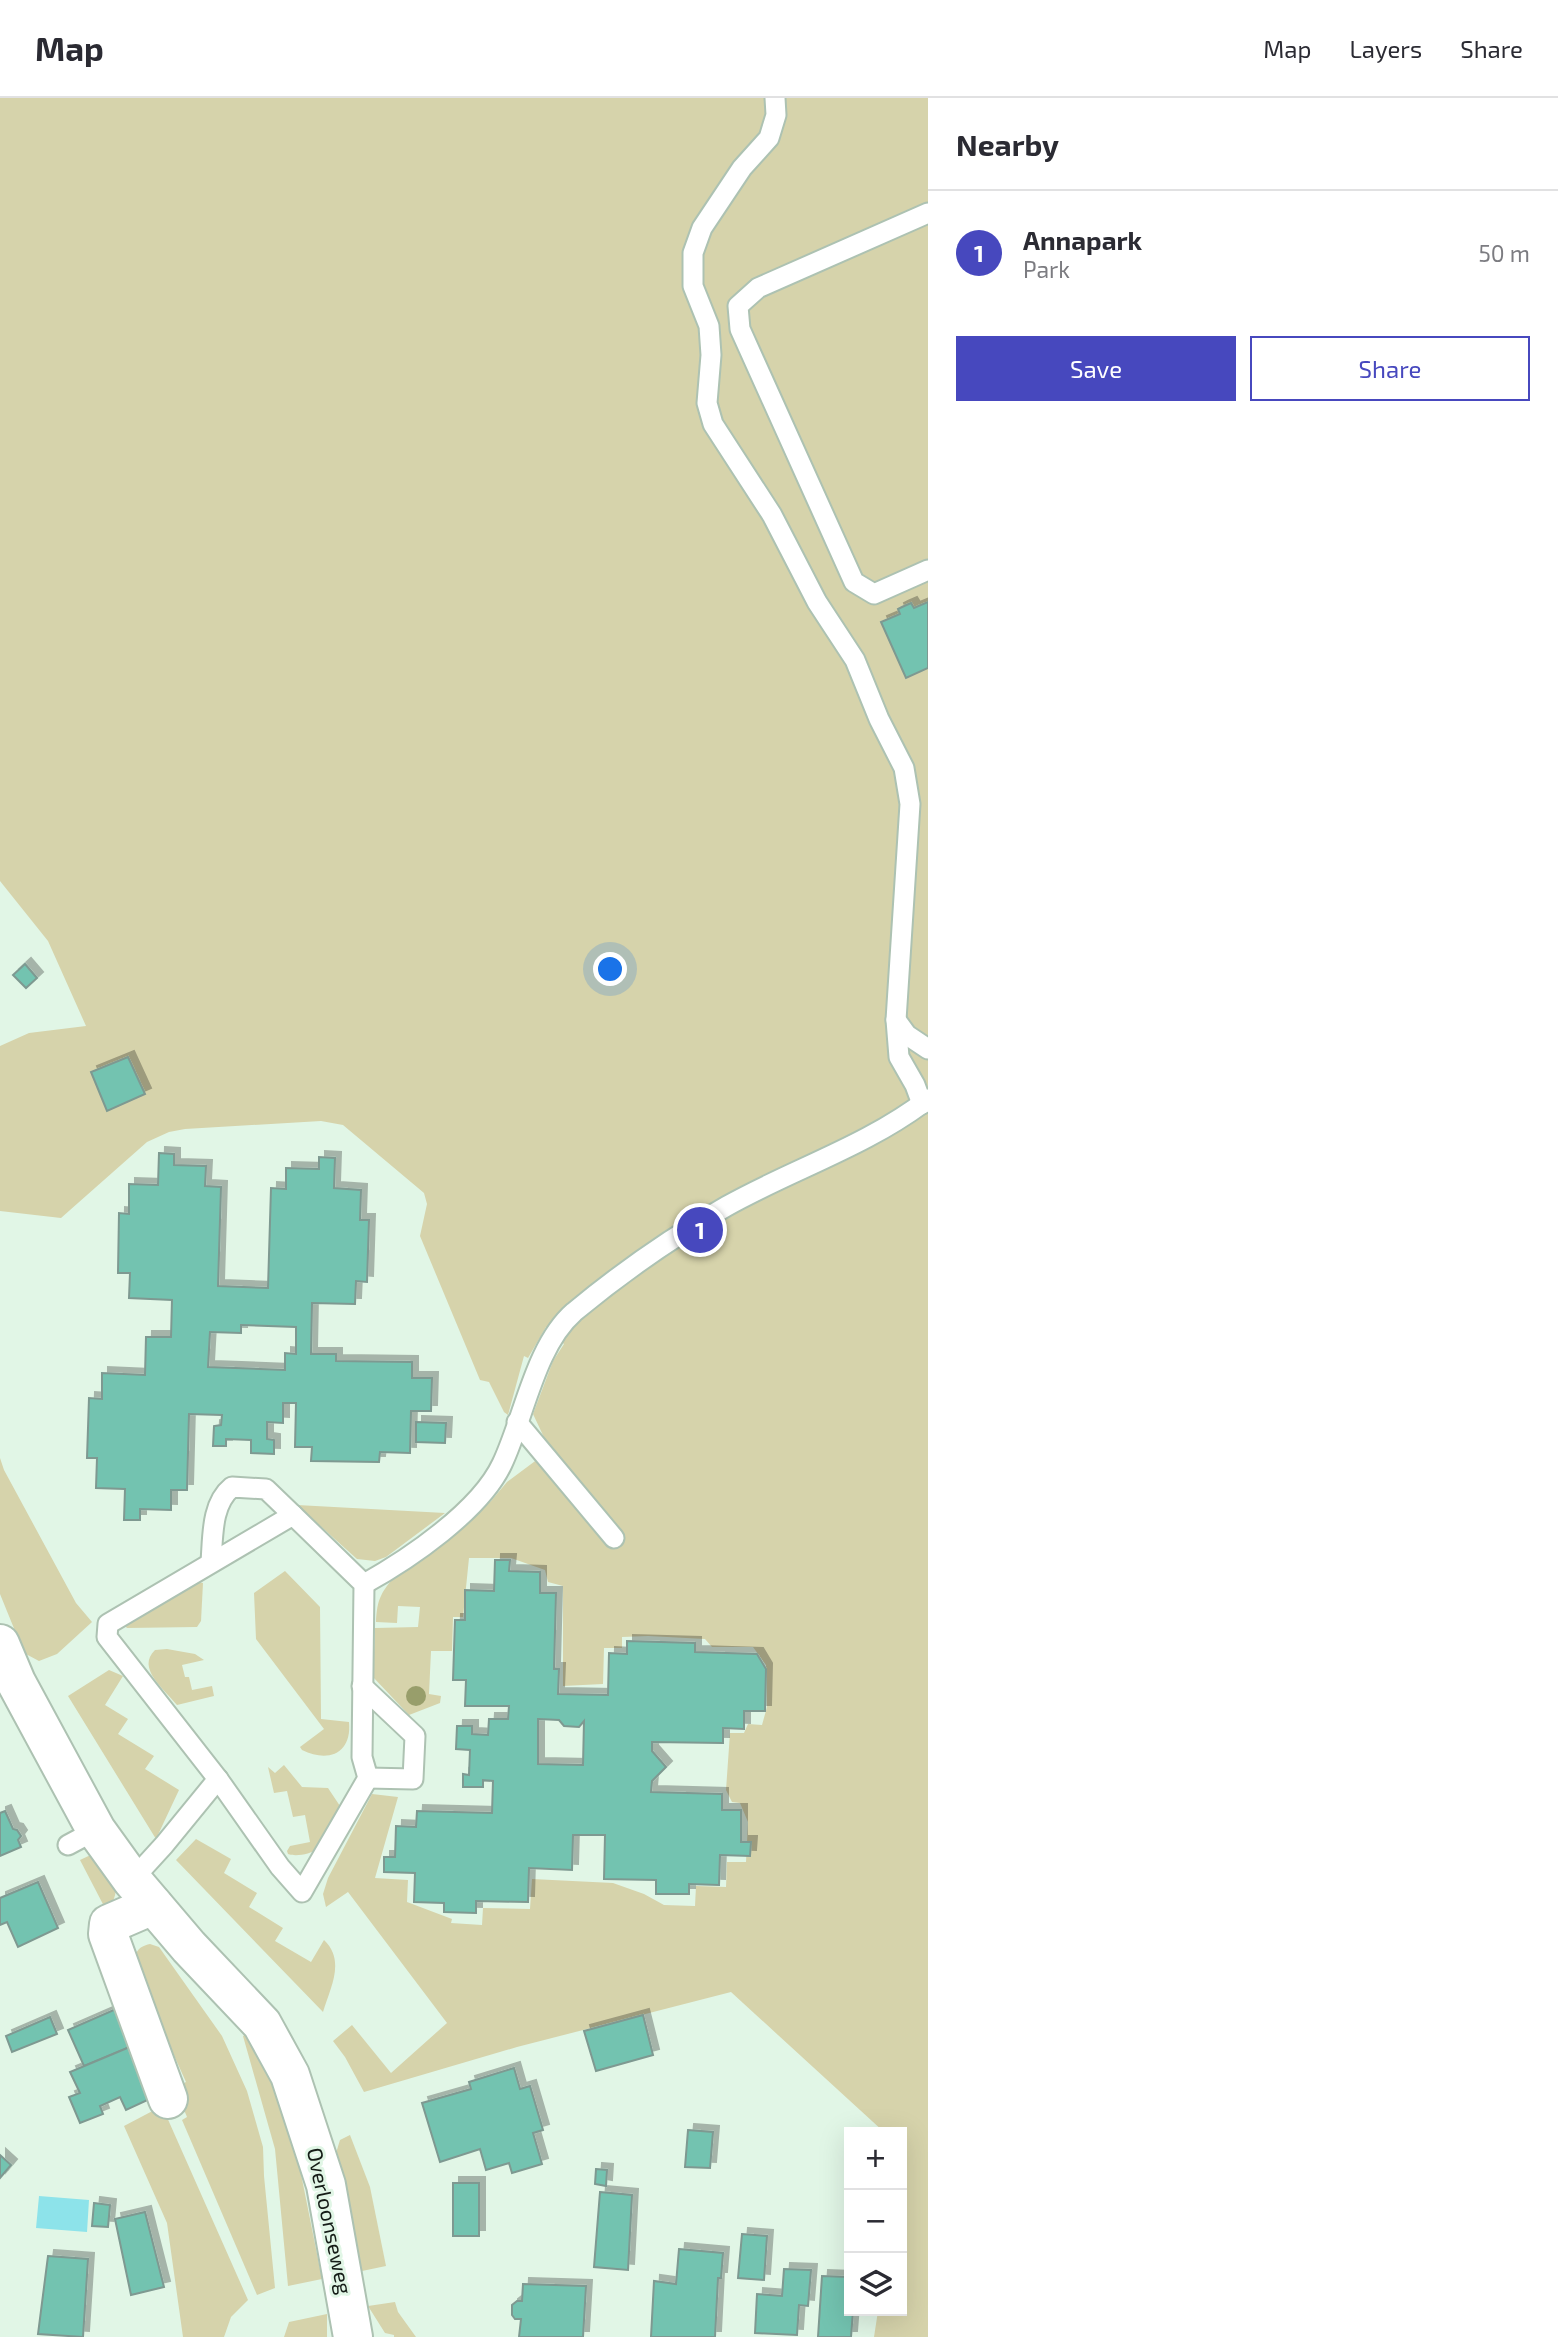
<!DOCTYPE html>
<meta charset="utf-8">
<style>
:root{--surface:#fff;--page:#f7f7f7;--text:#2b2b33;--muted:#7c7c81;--line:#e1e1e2;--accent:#4748be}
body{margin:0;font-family:"Exo 2",sans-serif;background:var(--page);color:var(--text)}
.controls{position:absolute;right:21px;bottom:21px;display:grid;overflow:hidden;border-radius:0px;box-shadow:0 7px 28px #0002}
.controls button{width:63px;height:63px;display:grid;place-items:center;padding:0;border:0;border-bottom:2px solid var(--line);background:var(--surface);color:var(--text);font:35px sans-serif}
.you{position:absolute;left:611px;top:872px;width:24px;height:24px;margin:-18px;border:5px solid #fff;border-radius:50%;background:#1a73e8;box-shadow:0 0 0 10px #1a73e833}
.badge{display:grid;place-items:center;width:46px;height:46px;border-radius:50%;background:var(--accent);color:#fff;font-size:23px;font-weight:700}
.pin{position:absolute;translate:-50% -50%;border:4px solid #fff;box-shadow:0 2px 7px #0006}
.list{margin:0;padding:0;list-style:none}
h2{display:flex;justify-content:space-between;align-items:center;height:91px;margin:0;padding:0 28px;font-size:30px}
h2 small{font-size:23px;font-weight:400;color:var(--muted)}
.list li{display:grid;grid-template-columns:46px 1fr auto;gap:21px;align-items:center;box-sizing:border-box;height:126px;padding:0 28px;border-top:2px solid var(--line)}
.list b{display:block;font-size:26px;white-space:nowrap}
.list p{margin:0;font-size:23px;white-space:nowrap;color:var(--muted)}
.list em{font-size:23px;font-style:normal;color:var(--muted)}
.actions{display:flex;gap:14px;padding:21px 28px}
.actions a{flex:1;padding:16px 0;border:2px solid var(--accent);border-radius:0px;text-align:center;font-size:24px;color:var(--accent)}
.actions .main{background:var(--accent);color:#fff}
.icon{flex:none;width:38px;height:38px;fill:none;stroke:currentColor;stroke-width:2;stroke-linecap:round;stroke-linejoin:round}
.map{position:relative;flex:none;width:928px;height:2239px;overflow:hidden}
header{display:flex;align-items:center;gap:42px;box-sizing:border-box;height:98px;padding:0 35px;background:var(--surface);border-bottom:2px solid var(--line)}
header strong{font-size:33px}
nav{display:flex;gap:38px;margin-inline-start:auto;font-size:24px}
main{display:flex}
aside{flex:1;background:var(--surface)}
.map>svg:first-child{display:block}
.green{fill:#d6d3ab}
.water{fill:#8de3ea}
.building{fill:#73c3b0;stroke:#7e9991;stroke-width:2;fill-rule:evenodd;filter:url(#shadow)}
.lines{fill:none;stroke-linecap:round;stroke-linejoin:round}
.service-casing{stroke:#adc2b2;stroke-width:23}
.minor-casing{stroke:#adc2b2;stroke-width:42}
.service{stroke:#fff;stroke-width:19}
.minor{stroke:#fff;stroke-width:38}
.tree{fill:#989e6b}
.labels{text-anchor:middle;stroke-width:6;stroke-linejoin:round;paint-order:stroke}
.street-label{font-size:21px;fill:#151c17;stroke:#e1f6e6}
</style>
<header>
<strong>Map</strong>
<nav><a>Map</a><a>Layers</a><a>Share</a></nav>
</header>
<main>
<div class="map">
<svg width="928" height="2239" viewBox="0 0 928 2239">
<defs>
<filter id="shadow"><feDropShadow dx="6" dy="-6" stdDeviation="0" flood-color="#0004"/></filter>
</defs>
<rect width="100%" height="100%" fill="#e1f6e6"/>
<g class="green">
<path d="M0,0h928v2239h-54l4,-26h24v-179h-18l-153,-140 -214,55 -153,45 -19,-35 -12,-16 19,-16 39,48 56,-50 -99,-131 -22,15 -3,-13 5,-16 44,-84 26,3 -23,81 33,2 -1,22 45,17 -1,4 31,2 1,-17 47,1 2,-30 81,4 31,11 20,11 31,1 1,-20 30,1 1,-25h19l2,-40 -8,-19 -8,-1 -6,-12 4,-57h14l4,-9 14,1 5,-18 -1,-42 -13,-18h-41l-7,-8 -57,-3 -26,1v11h-18l-1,36 -40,2v-100l-15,-4 -3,-12 -34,-12h-42l-6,59h-10l-1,34h-21l-2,43 12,2 -1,7 -31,12 -36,-38 2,-49 43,-1 2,-20 -22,-1 -1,17 -21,-1c1,-18 3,-27 15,-41l67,-49 33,-31 16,-19 43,-32 -17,-36 20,-53 11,-17 -18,-17 -18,31 -4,-2 -16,59 -4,-3 -15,-30 -9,-2 -60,-144 7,-32 -3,-11 -81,-68 -22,-4 -136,8 -16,3 -22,10 -86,76 -61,-7v-165l29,-13 57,-7 -38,-85 -48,-60z"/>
<path d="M0,1360l4,12 72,133 16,19 -35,32 -18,7 -15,-8 -24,-59z"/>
<path d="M297,1407l148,8 -59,44 -11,4 -18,-2z"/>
<path d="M285,1473l35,36 1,112 28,3c3,32 -21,41 -47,28l-2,-3 24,-18 -68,-90 -2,-46z"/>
<path d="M198,1484l5,1 -2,38 -4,6 -70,1 -2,-2 2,-5z"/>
<path d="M167,1551l28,5 9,6 -22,5 3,12h4l3,13 20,-4 2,10 -37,9c-13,-16 -41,-37 -22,-55z"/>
<path d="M109,1572l14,6 -18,29 23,14 -10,15 36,22 -9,13 34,21 -23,49 -88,-143z"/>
<path d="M284,1667l18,22 26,1 14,21 -25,40c-6,5 -21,8 -29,5l-1,-3 3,-5 20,-4 -5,-27 -12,2 -6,-26 -13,2 -6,-26 7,6z"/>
<path d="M196,1741l35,20 -7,14 33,20 -8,14 34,21 -8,13 36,21 13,-22c22,21 6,48 -1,72l-147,-152z"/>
<path d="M97,1754c12,22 30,37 9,58l-26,-50z"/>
<path d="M150,1846l9,3 63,89 25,55 16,56 1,29 11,112 -18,7 -75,-175 5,-3 -12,-29 11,-6 -53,-118c3,-12 4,-17 17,-20z"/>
<path d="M248,1935l22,37 23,64 29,145 -34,7 -13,-137 -32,-113z"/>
<path d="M162,2008l86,194 -17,17 -7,20h-41l-16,-114 -43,-97z"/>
<path d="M350,2037l20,52 16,79 -24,5 -26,-118 4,-13z"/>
<path d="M395,2204l3,10 18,25h-22v-2l-9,-2 -17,-27z"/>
<path d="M327,2216v23h-43l5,-15z"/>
</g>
<path class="water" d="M39,2098l50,4 -2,32 -51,-4z"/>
<g class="building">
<path d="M928,504v66l-22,10 -25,-56 19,-8 -2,-5 4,-2 9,-4 3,5z"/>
<path d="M25,866l12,14 -11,10 -13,-13z"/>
<path d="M128,959l17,37 -38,17 -16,-39z"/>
<path d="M159,1055l15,1v11l32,1 -1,20 16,1 -3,99 50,2 3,-100 15,1v-21l33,1v-12l16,1 -1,30 27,2 -1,30h9l-2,62 -11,-1 -1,23 -43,-1 -1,51h25v7l76,1v16h20l-1,33h-20l-1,42 -30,-1 -1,10 -68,-1 1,-14h-17l1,-44h-13v20l-16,-1v17l7,1v14l-23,-1v-13l-25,-1v7h-13l1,-20 7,-1 1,-10 -33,-1 -2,76h-16v20l-31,-1v11h-16l1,-31 -29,-1 1,-30h-10l2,-60 13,1v-26l43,2 1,-38h25l1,-37 -43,-2 1,-25h-12l1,-60 10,1v-30l29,1zM241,1227l55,2v27l-11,-1v17l-77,-3 2,-35 31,1z"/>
<path d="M416,1324l30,1 -1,20 -29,-1z"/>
<path d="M495,1462h15l-1,11 31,1v21h16l-2,76h5l-1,25 50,1 1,-42 18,1v-13l68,2v9l62,2 9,15 -1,42h-21v18l-21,-1v15l-71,-1v9l14,16 -14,14 -1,11 71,2v16h19v32h10l-1,14 -30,-1 -1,30 -30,-1v10h-33v-14l-52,-1 1,-44h-32l-1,35 -43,-2 -1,34 -52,-1v12l-32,-1v-9l-30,-1 1,-29 -31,-1v-15h11l1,-31 20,1 1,-16 75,2 1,-32 -10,-1v7h-20v-13l6,1 1,-25 -14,-1 1,-23h15v8l16,1 1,-16h19l1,-13h-44l1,-26h-13l2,-60h10v-30l29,1zM538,1621l21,1 5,6 15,1 5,-6 -1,44 -45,-1z"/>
<path d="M5,1713l8,18 4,1 4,6 -3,4 3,7 -21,9v-43z"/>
<path d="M38,1784l20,46 -40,19 -11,-25 -7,3v-27z"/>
<path d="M116,1911l16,37 -48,20 -16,-36z"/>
<path d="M643,1917l10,40 -57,16 -12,-40z"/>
<path d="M50,1919l7,17 -45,18 -6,-16z"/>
<path d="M132,1948l22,51 -28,13 -6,-13 -20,9 3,8 -23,9 -11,-26 11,-4 -10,-21z"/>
<path d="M514,1970l6,21 10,-3 13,44 -10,3 9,31 -30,9 -3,-10 -23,7 -6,-21 -40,13 -18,-59 49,-14 -2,-7z"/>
<path d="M688,2032l25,2 -3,36 -25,-1z"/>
<path d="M0,2057l11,10 -11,13z"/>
<path d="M596,2071l11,1 -1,16 -11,-2z"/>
<rect x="453" y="2085" width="26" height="53"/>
<path d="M600,2094l32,3 -4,75 -34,-3z"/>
<path d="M94,2105l16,2 -2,22 -16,-1z"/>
<path d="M145,2114l19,75 -33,8 -16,-76z"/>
<path d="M742,2136l25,2 -3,44 -26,-2z"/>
<path d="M679,2151l44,4 -2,25h-3l-3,59h-64l3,-56 22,3z"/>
<path d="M48,2158l40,3 -5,78 -45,-3z"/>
<path d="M849,2164v49h4l-2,26h-33l4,-61 26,1z"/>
<path d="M784,2171l27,1 -3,36 -9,-1 -2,30 -42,-2 2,-39 25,2z"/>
<path d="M523,2186l63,2 -3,51h-64l2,-18h-6l-3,-4v-10l5,-4h5z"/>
</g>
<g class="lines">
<defs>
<g id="service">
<path d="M775,0l1,17 -7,23 -27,30 -40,60 -9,25v33l16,40 2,29 -4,48 6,21 59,91 45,87 38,58 24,59 25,49 6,36 -14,216 3,37 16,28 7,19"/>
<path d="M928,115l-170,75 -20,18 2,23 114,253 20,12 54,-24"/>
<path d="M896,922l11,15 21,14"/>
<path d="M517,1324l97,116"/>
<path d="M293,1417l71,69 -2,173 6,21 -66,114 -22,-25 -62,-88 -111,-142 1,-13z"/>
<path d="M211,1464c2,-25 0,-58 21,-75l34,2 27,26"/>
<path d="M364,1486c45,-25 116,-73 138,-120 22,-46 33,-118 72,-152 47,-39 100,-76 153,-106 66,-37 140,-60 201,-107"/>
<path d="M362,1588l53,50 -2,43 -45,-1"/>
<path d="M68,1747l28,-15"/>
<path d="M132,1782l32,-35 54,-66"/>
</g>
<g id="minor">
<path d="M0,1546l16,38 80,148 36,50 57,67 73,77 28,51 36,110 27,152"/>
<path d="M153,1807l-44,19 -1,10 60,165"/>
</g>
</defs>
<use href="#service" class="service-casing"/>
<use href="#minor" class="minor-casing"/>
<use href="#service" class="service"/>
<use href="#minor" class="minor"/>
</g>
<circle class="tree" cx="416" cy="1598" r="10"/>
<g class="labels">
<g class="street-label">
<text transform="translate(329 2123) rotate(78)" y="7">Overloonseweg</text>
</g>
</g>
</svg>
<div class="controls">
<button>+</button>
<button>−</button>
<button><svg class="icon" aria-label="layers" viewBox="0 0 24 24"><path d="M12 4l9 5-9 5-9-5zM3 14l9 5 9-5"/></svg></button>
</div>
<div class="you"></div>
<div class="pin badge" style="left:700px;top:1132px">1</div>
</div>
<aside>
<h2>Nearby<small></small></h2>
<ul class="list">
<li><span class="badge">1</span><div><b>Annapark</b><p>Park</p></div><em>50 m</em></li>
</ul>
<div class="actions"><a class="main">Save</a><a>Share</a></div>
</aside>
</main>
